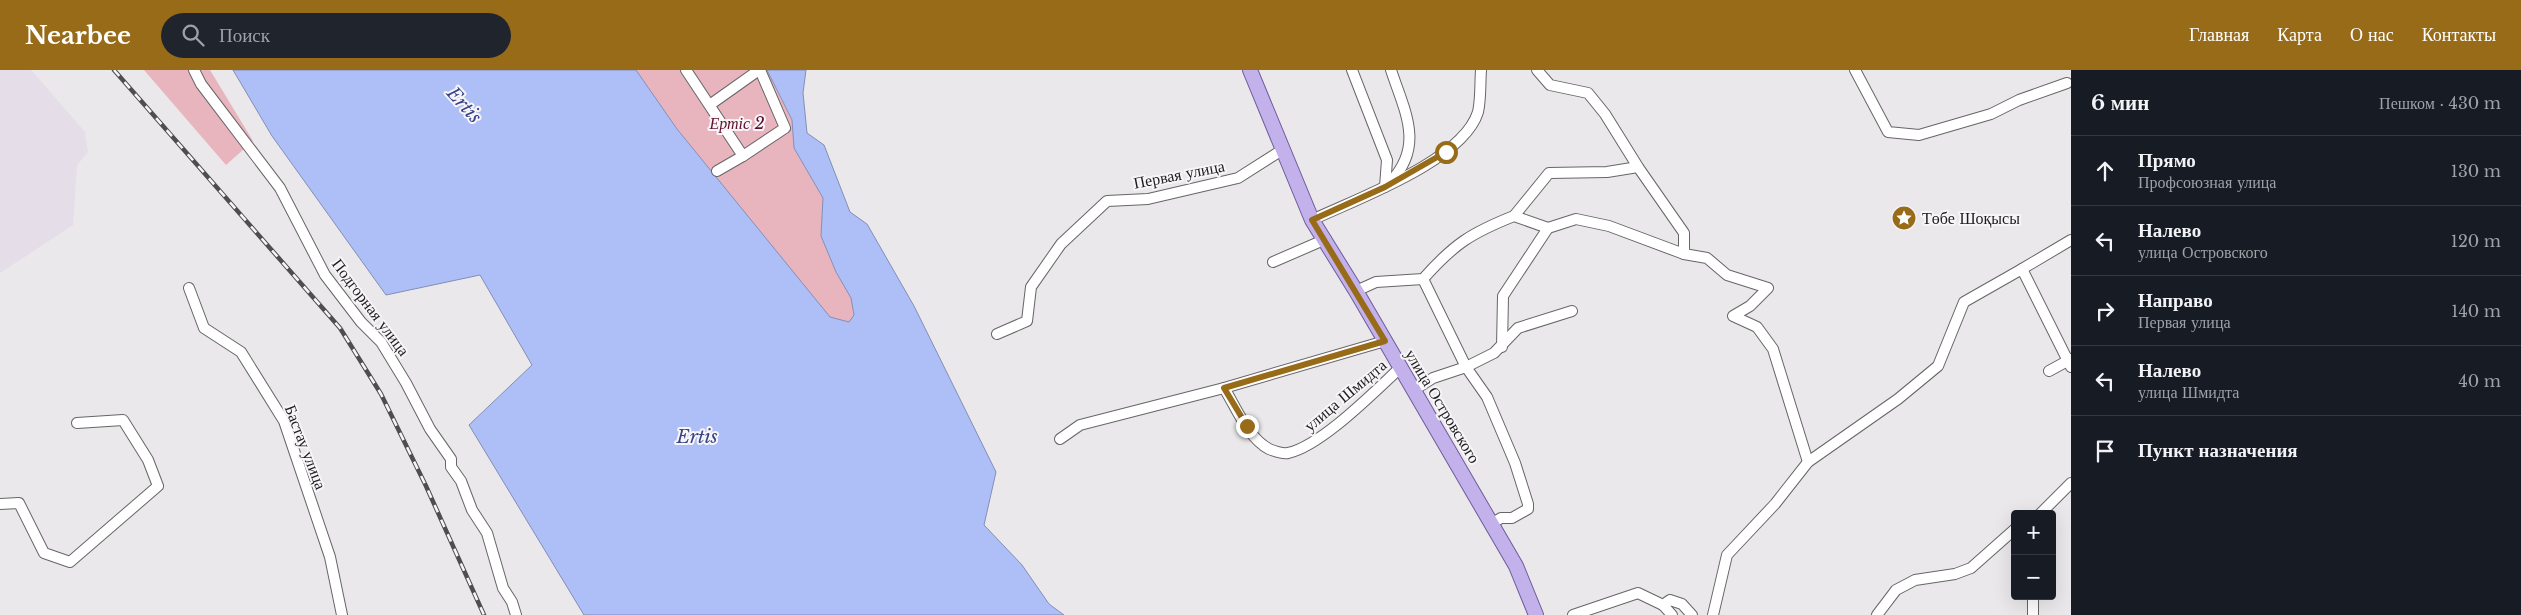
<!DOCTYPE html>
<html lang="ru">
<meta charset="utf-8">
<style>
:root{--surface:#171b24;--page:#20242c;--text:#f1f3f6;--muted:#9ea1a6;--line:#363941;--accent:#986b19}
body{margin:0;font-family:"Libre Baskerville",serif;background:var(--page);color:var(--text)}
.controls{position:absolute;right:15px;bottom:15px;display:grid;overflow:hidden;border-radius:5px;box-shadow:0 5px 20px #0002}
.controls button{width:45px;height:45px;display:grid;place-items:center;padding:0;border:0;border-bottom:1px solid var(--line);background:var(--surface);color:var(--text);font:25px sans-serif}
.stop{position:absolute;width:15px;height:15px;margin:-11px;border:4px solid #986b19;border-radius:50%;background:#fff}
.stop.end{background:#986b19;border-color:#fff;box-shadow:0 1px 5px #0008}
.list{margin:0;padding:0;list-style:none}
h2{display:flex;justify-content:space-between;align-items:center;height:65px;margin:0;padding:0 20px;font-size:21px}
h2 small{font-size:16px;font-weight:400;color:var(--muted)}
.list li{display:grid;grid-template-columns:32px 1fr auto;gap:15px;align-items:center;box-sizing:border-box;height:70px;padding:0 20px;border-top:1px solid var(--line)}
.list b{display:block;font-size:19px;white-space:nowrap}
.list p{margin:0;font-size:16px;white-space:nowrap;color:var(--muted)}
.list em{font-size:16px;font-style:normal;color:var(--muted)}
.icon{flex:none;width:28px;height:28px;fill:none;stroke:currentColor;stroke-width:2;stroke-linecap:round;stroke-linejoin:round}
.map{position:relative;flex:none;width:2071px;height:545px;overflow:hidden}
header{display:flex;align-items:center;gap:30px;box-sizing:border-box;height:70px;padding:0 25px;background:var(--accent);color:#fff}
header strong{font-size:24px}
nav{display:flex;gap:28px;margin-inline-start:auto;font-size:18px}
.search{width:350px;height:45px;background:var(--page);display:flex;align-items:center;gap:12px;box-sizing:border-box;padding:0 18px;border-radius:28px;color:var(--muted);font-size:19px}
main{display:flex}
aside{flex:1;background:var(--surface)}
.map>svg:first-child{display:block}
.built{fill:#e5dde7}
.green{fill:#e8b5be}
.water{fill:#aebef7;stroke:#838eb6}
.lines{fill:none;stroke-linecap:round;stroke-linejoin:round}
.minor-casing{stroke:#686568;stroke-width:12}
.major-casing{stroke:#6f5b9a;stroke-width:16}
.minor{stroke:#fff;stroke-width:10}
.major{stroke:#c2b1eb;stroke-width:14}
.rail-casing{stroke:#4f4e4f;stroke-width:4.5}
.rail{stroke:#f7f5f8;stroke-width:2.5;stroke-dasharray:8;stroke-linecap:butt}
.route{stroke:#986b19;stroke-width:6}
.labels{text-anchor:middle;stroke-width:4;stroke-linejoin:round;paint-order:stroke}
.park-label{font-size:16px;font-style:italic;fill:#600f2a;stroke:#f7f5f8}
.street-label{font-size:16px;fill:#1e1d1e;stroke:#f7f5f8}
.poi-label{font-size:16px;fill:#1e1d1e;stroke:#f7f5f8;text-anchor:start}
.water-label{font-size:18px;font-style:italic;fill:#364387;stroke:#f7f5f8}
</style>
<header>
<strong>Nearbee</strong>
<div class="search"><svg class="icon" aria-label="search" viewBox="0 0 24 24"><circle cx="10" cy="10" r="6"/><path d="M15 15l6 6"/></svg>Поиск</div>
<nav><a>Главная</a><a>Карта</a><a>О нас</a><a>Контакты</a></nav>
</header>
<main>
<div class="map">
<svg width="2071" height="545" viewBox="0 0 2071 545">
<rect width="100%" height="100%" fill="#eae8eb"/>
<path class="built" d="M0,0h31l54,62 3,20 -11,13 -4,60 -73,48z"/>
<g class="green">
<path d="M144,0h66l43,71 -27,24z"/>
<path d="M636,0h131l25,50 2,28 29,50 -2,38 15,36 15,26 3,17 -5,7 -19,-4 -153,-189z"/>
</g>
<path class="water" d="M233,0h403l41,59 153,188 19,5 5,-7 -3,-17 -15,-26 -15,-36 2,-38 -29,-50 -2,-28 -25,-50h39l-3,23 4,40 17,12 26,67 17,12 47,82 82,166 -12,53 38,40 27,39 15,11h-480l-115,-190 63,-60 -52,-90 -94,20 -114,-159z"/>
<g class="lines">
<defs>
<g id="minor">
<path d="M194,0l7,14 79,104 45,87 36,47 20,20 25,41 24,46 21,30v8l10,14 11,29 15,23 16,55 9,14 4,13"/>
<path d="M686,0l57,86 -26,15"/>
<path d="M1352,0l35,90 -2,27"/>
<path d="M1537,0l13,15 38,8 17,21 33,53 46,66v21l23,4 20,17 41,13 -18,18 -17,10 24,11 16,22 35,113"/>
<path d="M1855,0l33,62 31,3 72,-21 28,-14 48,-17"/>
<path d="M711,34l48,-34"/>
<path d="M743,86l42,-28 -25,-58"/>
<path d="M1391,111c34,-36 13,-71 0,-111"/>
<path d="M1514,146l35,-43 58,-1 31,-5"/>
<path d="M1312,150c44,-21 151,-59 166,-108 3,-13 2,-29 3,-42"/>
<path d="M2071,170l-49,29 49,98"/>
<path d="M1273,192l53,-23"/>
<path d="M1423,209l43,88 21,30 28,66 13,41v5l-16,9h-11l-10,6"/>
<path d="M189,218l15,40 37,24 43,69 46,136 12,58"/>
<path d="M1356,221l20,-9 47,-3c31,-35 48,-46 91,-63l34,12 28,-9 33,7 75,28"/>
<path d="M997,264l30,-13 4,-34 30,-43 46,-43 41,-2 90,-21 44,-28"/>
<path d="M1502,277l1,-51 45,-68"/>
<path d="M2049,301l22,-12"/>
<path d="M1224,318c12,19 24,50 45,61 5,2 14,5 19,4 33,-7 86,-61 112,-85"/>
<path d="M1414,320l19,-12 33,-11 28,-14 24,-25 54,-17"/>
<path d="M1060,369l20,-14 144,-37 161,-47"/>
<path d="M0,434l19,-1 25,50 26,9 88,-76 -10,-26 -25,-40 -46,3"/>
<path d="M2040,444l31,-31"/>
<path d="M2033,526v19"/>
<path d="M1663,535l9,10"/>
<path d="M1573,545l65,-22 25,12 7,-5 12,4 10,11"/>
<path d="M1713,545l14,-60 48,-51 33,-42 90,-63 40,-33 26,-64 58,-33"/>
<path d="M1877,545l19,-25 19,-10 40,-6 16,-6 44,-39"/>
</g>
<path id="major" d="M1250,0l62,150 44,71 160,275 20,49"/>
</defs>
<use href="#minor" class="minor-casing"/>
<use href="#major" class="major-casing"/>
<use href="#minor" class="minor"/>
<use href="#major" class="major"/>
<defs>
<path id="rail" d="M114,0l226,258 41,66 45,92 58,129"/>
</defs>
<use href="#rail" class="rail-casing"/>
<use href="#rail" class="rail"/>
</g>
<g class="lines">
<path class="route" d="M1247,356l-23,-38 161,-47 -73,-121 73,-33 61,-35"/>
</g>
<defs>
<symbol id="sight-disc" viewBox="-11 -11 22 22"><circle r="9.5" fill="#986b19" stroke="#f7f5f8"/><path d="M0-6L1.8-2.2L6-1.7L2.9 1.2L3.7 5.4L0 3.3L-3.7 5.4L-2.9 1.2L-6-1.7L-1.8-2.2Z" fill="#fff"/></symbol>
</defs>
<g fill-rule="evenodd">
<use href="#sight-disc" x="1890" y="134" width="28" height="28"/>
</g>
<g class="labels">
<g class="park-label">
<text x="737" y="59">Ертіс 2</text>
</g>
<g class="street-label">
<text transform="translate(1179 104) rotate(-11)" y="6">Первая улица</text>
<text transform="translate(371 237) rotate(53)" y="6">Подгорная улица</text>
<text transform="translate(1345 325) rotate(-40)" y="6">улица Шмидта</text>
<text transform="translate(1443 336) rotate(59)" y="6">улица Островского</text>
<text transform="translate(306 377) rotate(69)" y="6">Бастау улица</text>
</g>
<g class="poi-label">
<text x="1922" y="154">Төбе Шоқысы</text>
</g>
<g class="water-label">
<text transform="translate(464 35) rotate(48)" y="6">Ertis</text>
<text x="697" y="373">Ertis</text>
</g>
</g>
</svg>
<div class="controls">
<button>+</button>
<button>−</button>
</div>
<div class="stop" style="left:1446px;top:82px"></div>
<div class="stop end" style="left:1247px;top:356px"></div>
</div>
<aside>
<h2>6 мин<small>Пешком · 430 m</small></h2>
<ul class="list">
<li><svg class="icon" aria-label="ahead" viewBox="0 0 24 24"><path d="M12 20V5M6 11l6-6 6 6"/></svg><div><b>Прямо</b><p>Профсоюзная улица</p></div><em>130 m</em></li>
<li><svg class="icon" aria-label="left" viewBox="0 0 24 24"><path d="M17 20v-9H6M10 6l-5 5 5 5"/></svg><div><b>Налево</b><p>улица Островского</p></div><em>120 m</em></li>
<li><svg class="icon" aria-label="right" viewBox="0 0 24 24"><path d="M7 20v-9h11M14 6l5 5-5 5"/></svg><div><b>Направо</b><p>Первая улица</p></div><em>140 m</em></li>
<li><svg class="icon" aria-label="left" viewBox="0 0 24 24"><path d="M17 20v-9H6M10 6l-5 5 5 5"/></svg><div><b>Налево</b><p>улица Шмидта</p></div><em>40 m</em></li>
<li><svg class="icon" aria-label="arrive" viewBox="0 0 24 24"><path d="M6 21V4h12l-3 4 3 4H6"/></svg><div><b>Пункт назначения</b></div></li>
</ul>
</aside>
</main>
